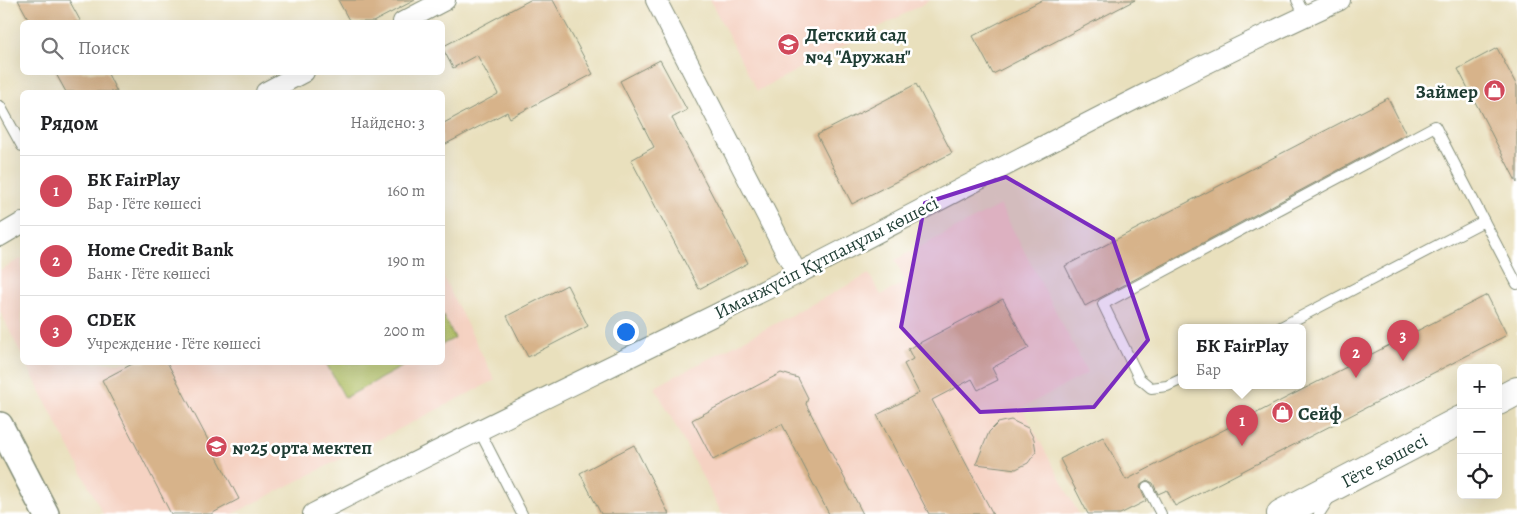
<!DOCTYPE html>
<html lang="ru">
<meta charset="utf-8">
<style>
:root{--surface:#fff;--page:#f6f6f6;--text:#202124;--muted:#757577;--line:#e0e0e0;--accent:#d1495b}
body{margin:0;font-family:Alegreya,serif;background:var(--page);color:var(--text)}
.controls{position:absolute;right:15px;bottom:15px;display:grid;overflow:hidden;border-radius:8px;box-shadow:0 5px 20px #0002}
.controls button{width:45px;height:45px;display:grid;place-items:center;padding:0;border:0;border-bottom:1px solid var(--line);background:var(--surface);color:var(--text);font:25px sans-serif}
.you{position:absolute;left:625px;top:331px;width:18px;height:18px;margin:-12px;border:4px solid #fff;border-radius:50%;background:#1a73e8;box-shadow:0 0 0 8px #1a73e833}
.badge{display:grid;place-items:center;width:32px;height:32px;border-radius:50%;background:var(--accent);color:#fff;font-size:16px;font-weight:700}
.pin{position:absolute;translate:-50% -41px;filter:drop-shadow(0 1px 2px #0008)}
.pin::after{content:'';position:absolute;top:26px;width:18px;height:15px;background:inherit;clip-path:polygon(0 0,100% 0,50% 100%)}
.popup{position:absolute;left:1178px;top:324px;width:128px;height:65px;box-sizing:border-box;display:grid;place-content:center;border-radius:8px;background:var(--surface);filter:drop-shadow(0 1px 4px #0005);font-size:16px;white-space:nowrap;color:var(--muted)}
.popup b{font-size:19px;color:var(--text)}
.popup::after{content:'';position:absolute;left:50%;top:100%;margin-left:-10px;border:10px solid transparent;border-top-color:var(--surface)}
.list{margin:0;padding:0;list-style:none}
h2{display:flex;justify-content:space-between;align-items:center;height:65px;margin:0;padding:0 20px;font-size:21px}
h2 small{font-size:16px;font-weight:400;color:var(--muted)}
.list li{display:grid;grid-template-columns:32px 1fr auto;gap:15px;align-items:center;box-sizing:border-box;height:70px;padding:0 20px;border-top:1px solid var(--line)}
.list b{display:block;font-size:19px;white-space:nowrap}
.list p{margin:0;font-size:16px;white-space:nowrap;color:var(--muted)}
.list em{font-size:16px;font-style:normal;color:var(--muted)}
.icon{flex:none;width:28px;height:28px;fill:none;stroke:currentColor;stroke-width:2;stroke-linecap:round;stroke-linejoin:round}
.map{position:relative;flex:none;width:1517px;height:514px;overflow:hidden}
.search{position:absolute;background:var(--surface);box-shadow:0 5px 20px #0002;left:20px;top:20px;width:425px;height:55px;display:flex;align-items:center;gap:12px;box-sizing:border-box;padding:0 18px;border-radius:8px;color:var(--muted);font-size:19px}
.panel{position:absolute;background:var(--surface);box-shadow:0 5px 20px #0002;left:20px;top:90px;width:425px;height:275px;border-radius:8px}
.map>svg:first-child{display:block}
.built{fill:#f5d2c2}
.green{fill:#afbe60;stroke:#677e4a}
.building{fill:#d7b38a}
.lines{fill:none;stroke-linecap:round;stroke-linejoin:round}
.service-casing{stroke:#848e78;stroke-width:12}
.minor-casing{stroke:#848e78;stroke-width:22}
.tertiary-casing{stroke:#848e78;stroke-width:28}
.secondary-casing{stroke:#848e78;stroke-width:30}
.service{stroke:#fff;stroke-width:10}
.minor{stroke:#fff;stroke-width:20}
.tertiary{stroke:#fff;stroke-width:25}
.secondary{stroke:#fff;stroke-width:28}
.marked{fill:#7b2cbf;fill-opacity:0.2;stroke:#7b2cbf;stroke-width:4;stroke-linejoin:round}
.labels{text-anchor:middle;stroke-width:5;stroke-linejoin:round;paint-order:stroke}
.poi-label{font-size:19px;font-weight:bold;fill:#1f3d34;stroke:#fff;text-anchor:start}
.street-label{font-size:19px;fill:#1f3d34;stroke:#fff}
</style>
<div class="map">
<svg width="1517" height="514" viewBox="0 0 1517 514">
<rect width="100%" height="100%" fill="#fff"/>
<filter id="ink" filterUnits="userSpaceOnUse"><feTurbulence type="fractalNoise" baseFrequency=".02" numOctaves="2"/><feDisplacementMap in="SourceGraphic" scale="10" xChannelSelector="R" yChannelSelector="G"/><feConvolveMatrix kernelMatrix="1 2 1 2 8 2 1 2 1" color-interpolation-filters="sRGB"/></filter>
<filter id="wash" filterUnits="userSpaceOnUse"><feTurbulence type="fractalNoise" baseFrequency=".0096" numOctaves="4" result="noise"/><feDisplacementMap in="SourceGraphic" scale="20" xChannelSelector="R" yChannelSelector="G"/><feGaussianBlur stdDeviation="1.12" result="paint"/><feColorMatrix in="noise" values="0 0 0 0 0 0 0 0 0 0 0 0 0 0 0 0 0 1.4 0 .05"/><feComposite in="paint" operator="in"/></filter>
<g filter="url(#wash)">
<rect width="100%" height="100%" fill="#e9e0bd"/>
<g class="built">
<path d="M710,0h221l-174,91z"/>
<path d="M1000,205l88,168 -66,35 57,106h-357l-67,-127 214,-113 12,21 25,-13 -11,-22z"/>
<path d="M22,258v98l-22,-45v-41z"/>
<path d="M443,277l52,103 -262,134h-130l-77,-151 416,-1z"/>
</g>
<g class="green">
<path d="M443,315l12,23 -12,6h-1z"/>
<path d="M326,363h83l-64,35z"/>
</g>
<g id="blocks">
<g class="building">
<path d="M18,0h51l12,22h-51z"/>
<path d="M338,0h77l-42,22h-23z"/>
<path d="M530,0h23l40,74 -83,44 -3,-6 -65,34v-22l56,-30 -21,-39 -24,13 -11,-21z"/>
<path d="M1042,0h93l-142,74 -20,-38z"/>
<path d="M1497,48l20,38v97l-59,-114z"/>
<path d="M660,60l27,50 -15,8 76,145 -49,26 -68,-129 23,-13 -34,-66z"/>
<path d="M55,72h52l10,20h-51z"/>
<path d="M916,84l36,69 -100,51 -35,-69z"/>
<path d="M1388,98l18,36 -321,172 -20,-40z"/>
<path d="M567,285l21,41 -60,31 -21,-41z"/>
<path d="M1487,295l20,40 -332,171 -8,-16 -9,4 -5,-11 -6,-3 -5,3 -2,4 6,14 -26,13h-32l-28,-55 43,-22 23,43z"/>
<path d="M1003,299l26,49 -37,20 6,12 -20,10 -6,-11 -40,21 61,114h-64l-52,-99 42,-22 -15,-29 9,-5 -5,-10z"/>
<path d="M136,362h31l72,137 -28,15h-40l-69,-134z"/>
<path d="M781,373l17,5 10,20 -2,6 57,110h-34l-47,-90 -69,36 -21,-40z"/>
<path d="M1011,420l17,8 6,11 2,13 -8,11 -12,6 -40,-5 13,-32 9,-9z"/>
<path d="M634,445l35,69h-68l-21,-41z"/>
</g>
</g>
</g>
<g filter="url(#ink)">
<use href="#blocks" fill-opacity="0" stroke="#848e78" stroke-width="1"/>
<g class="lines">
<defs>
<g id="service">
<path d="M1297,0l8,16"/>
<path d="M0,106l22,40"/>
<path d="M1281,327l203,-106 33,63"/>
<path d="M1182,379l-15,7 -16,2 -12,-10 -36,-74 332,-178 49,95"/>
<path d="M479,430l43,84"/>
<path d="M1147,487l14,27"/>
<path d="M1319,514l11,-17"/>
</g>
<g id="minor">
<path d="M656,0l141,274"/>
<path d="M403,22l42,-22"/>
<path d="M266,92l38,-20"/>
<path d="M0,236l22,-13"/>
<path d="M313,514c160,-83 324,-159 486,-241 179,-92 357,-189 541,-273"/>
</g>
<path id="tertiary" d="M0,425l46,89"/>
<g id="secondary">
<path d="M1498,401l19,-10"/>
<path d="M1281,514l180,-94"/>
</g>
</defs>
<use href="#service" class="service-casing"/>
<use href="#minor" class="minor-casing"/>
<use href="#tertiary" class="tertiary-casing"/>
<use href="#secondary" class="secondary-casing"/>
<use href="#service" class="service"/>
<use href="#minor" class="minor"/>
<use href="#tertiary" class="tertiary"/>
<use href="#secondary" class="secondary"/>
</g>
</g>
<path class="marked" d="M1006,177l107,62 35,101 -54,67 -114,5 -79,-85 24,-124z"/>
<defs>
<symbol id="school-disc" viewBox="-11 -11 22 22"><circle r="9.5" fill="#d1495b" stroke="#fff"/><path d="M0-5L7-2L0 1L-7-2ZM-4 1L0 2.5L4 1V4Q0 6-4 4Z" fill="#fff"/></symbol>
<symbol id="shop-disc" viewBox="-11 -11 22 22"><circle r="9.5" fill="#d1495b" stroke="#fff"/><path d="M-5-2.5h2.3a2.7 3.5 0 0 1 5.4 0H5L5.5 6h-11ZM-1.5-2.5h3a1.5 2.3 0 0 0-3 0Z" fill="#fff"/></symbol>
</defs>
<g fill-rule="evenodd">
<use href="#school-disc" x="776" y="32" width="25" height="25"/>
<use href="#shop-disc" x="1482" y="78" width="25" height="25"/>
<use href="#shop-disc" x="1270" y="400" width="25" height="25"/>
<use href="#school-disc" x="204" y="434" width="25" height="25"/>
</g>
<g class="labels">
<g class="poi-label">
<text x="805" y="41">Детский сад<tspan x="805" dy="22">№4 "Аружан"</tspan></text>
<text x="1478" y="98" text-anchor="end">Займер</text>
<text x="1298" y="420">Сейф</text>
<text x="232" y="454">№25 орта мектеп</text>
</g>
<g class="street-label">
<text transform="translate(826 257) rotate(-27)" y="7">Иманжүсіп Құтпанұлы көшесі</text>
<text transform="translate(1384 460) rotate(-28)" y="7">Гёте көшесі</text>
</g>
</g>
</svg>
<div class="controls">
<button>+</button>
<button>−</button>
<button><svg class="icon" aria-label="locate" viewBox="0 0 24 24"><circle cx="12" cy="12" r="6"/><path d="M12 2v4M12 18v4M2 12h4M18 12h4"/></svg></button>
</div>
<div class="you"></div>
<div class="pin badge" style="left:1242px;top:446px">1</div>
<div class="popup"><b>БК FairPlay</b>Бар</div>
<div class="pin badge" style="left:1356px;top:378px">2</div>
<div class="pin badge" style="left:1403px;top:361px">3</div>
<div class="search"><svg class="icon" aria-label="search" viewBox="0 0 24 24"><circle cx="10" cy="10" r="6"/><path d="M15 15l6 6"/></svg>Поиск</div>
<section class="panel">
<h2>Рядом<small>Найдено: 3</small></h2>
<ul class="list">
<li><span class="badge">1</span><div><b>БК FairPlay</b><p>Бар · Гёте көшесі</p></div><em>160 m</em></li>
<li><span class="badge">2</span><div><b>Home Credit Bank</b><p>Банк · Гёте көшесі</p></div><em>190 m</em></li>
<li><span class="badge">3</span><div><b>CDEK</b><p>Учреждение · Гёте көшесі</p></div><em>200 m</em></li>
</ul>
</section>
</div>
